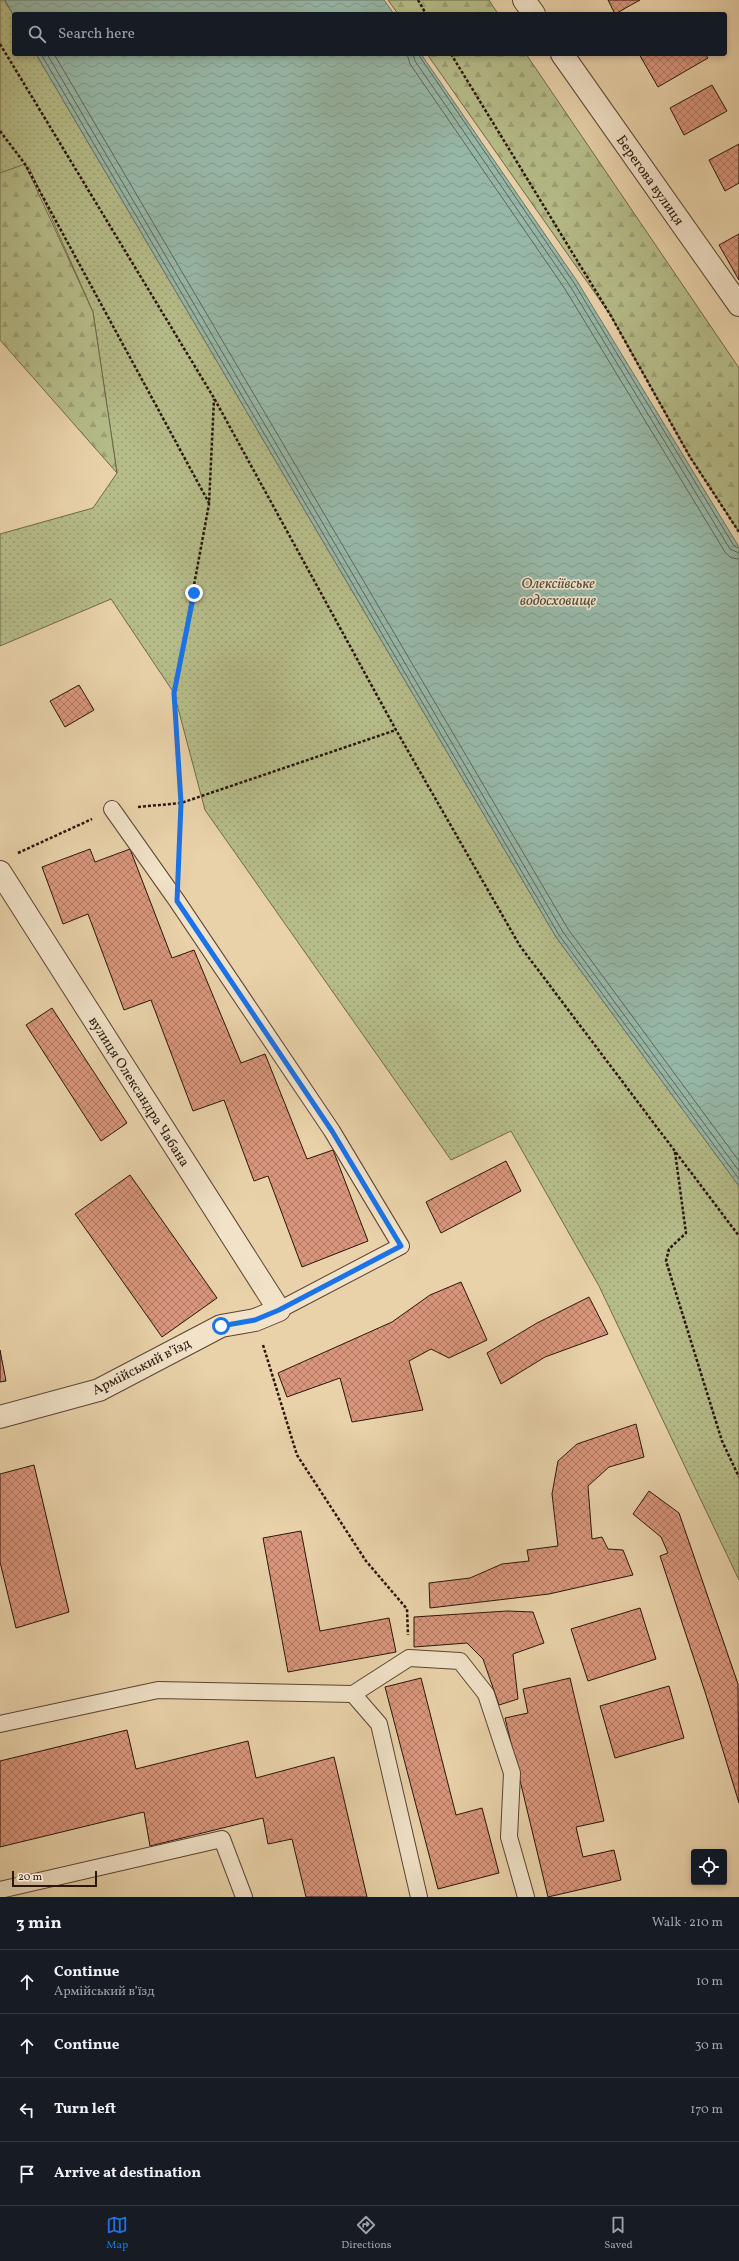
<!DOCTYPE html>
<meta charset="utf-8">
<style>
:root{--surface:#171b24;--page:#20242c;--text:#f1f3f6;--muted:#9ea1a6;--line:#363941;--accent:#1a73e8}
body{margin:0;font-family:Vollkorn,serif;background:var(--page);color:var(--text)}
.controls{position:absolute;right:12px;bottom:12px;display:grid;overflow:hidden;border-radius:4px;box-shadow:0 2px 6px #0003}
.controls button{width:36px;height:36px;display:grid;place-items:center;padding:0;border:0;border-bottom:1px solid var(--line);background:var(--surface);color:var(--text);font:20px sans-serif}
.scale{position:absolute;left:12px;bottom:10px;width:85px;box-sizing:border-box;padding-left:4px;border:2px solid #2b150d;border-top:0;font-size:11px;line-height:14px;white-space:nowrap;color:#2b150d;-webkit-text-stroke:3px #f1e2c8;paint-order:stroke}
.stop{position:absolute;width:12px;height:12px;margin:-9px;border:3px solid #1a73e8;border-radius:50%;background:#fff}
.stop.end{background:#1a73e8;border-color:#fff;box-shadow:0 1px 4px #0008}
.list{margin:0;padding:0;list-style:none}
h2{display:flex;justify-content:space-between;align-items:center;height:52px;margin:0;padding:0 16px;font-size:17px}
h2 small{font-size:13px;font-weight:400;color:var(--muted)}
.list li{display:grid;grid-template-columns:26px 1fr auto;gap:12px;align-items:center;box-sizing:border-box;height:64px;padding:0 16px;border-top:1px solid var(--line)}
.list b{display:block;font-size:15px;white-space:nowrap}
.list p{margin:0;font-size:13px;white-space:nowrap;color:var(--muted)}
.list em{font-size:13px;font-style:normal;color:var(--muted)}
.icon{flex:none;width:22px;height:22px;fill:none;stroke:currentColor;stroke-width:2;stroke-linecap:round;stroke-linejoin:round}
.map{position:relative;flex:none;width:739px;height:1897px;overflow:hidden}
.search{position:absolute;background:var(--surface);box-shadow:0 2px 6px #0003;left:12px;right:12px;top:12px;height:44px;display:flex;align-items:center;gap:10px;box-sizing:border-box;padding:0 14px;border-radius:4px;color:var(--muted);font-size:15px}
.sheet{height:308px;background:var(--surface)}
nav{display:flex;justify-content:space-around;align-items:center;box-sizing:border-box;height:56px;border-top:1px solid var(--line);background:var(--surface);font-size:11px;color:var(--muted)}
nav a{display:grid;justify-items:center;gap:2px}
nav .on{color:var(--accent)}
.map>svg:first-child{display:block}
.grass{fill:url(#grass-dots);stroke:#70684b}
.forest{fill:url(#forest-firs);stroke:#70684b}
.water{fill:url(#water-waves);stroke:#6c776a}
.lines{fill:none;stroke-linecap:round;stroke-linejoin:round}
.shore{stroke:#61665a;stroke-width:1}
.building{fill:url(#building-cross-hatch);stroke:#2b150d}
.service-casing{stroke:#5a4434;stroke-width:18}
.minor-casing{stroke:#5a4434;stroke-width:24}
.path{stroke:#2b150d;stroke-width:2.5;stroke-dasharray:3 2;stroke-linecap:butt}
.service{stroke:#f1e2c8;stroke-width:16}
.minor{stroke:#f1e2c8;stroke-width:22}
.route{stroke:#1a73e8;stroke-width:5}
.labels{text-anchor:middle;stroke-width:3.5;stroke-linejoin:round;paint-order:stroke}
.street-label{font-size:14px;fill:#2b150d;stroke:#f1e2c8}
.water-label{font-size:15px;font-style:italic;fill:#514e43;stroke:#f1e2c8}
</style>
<div class="map">
<svg width="739" height="1897" viewBox="0 0 739 1897">
<defs>
<pattern id="grass-dots" width="8" height="8" patternUnits="userSpaceOnUse"><rect width="8" height="8" fill="#b5bc89"/><path d="M2 2h.1M6 6h.1" fill="none" stroke="#9ca175" stroke-width="1.8" stroke-linecap="round"/></pattern>
<pattern id="forest-firs" width="22" height="20" patternUnits="userSpaceOnUse"><rect width="22" height="20" fill="#b5bc89"/><path d="M5 1l3.5 6h-7zM16 11l3.5 6h-7z" fill="#9ca175"/></pattern>
<pattern id="water-waves" width="16" height="10" patternUnits="userSpaceOnUse"><rect width="16" height="10" fill="#97b8a8"/><path d="M0 5q4-4 8 0t8 0" fill="none" stroke="#829d8f"/></pattern>
<pattern id="building-cross-hatch" width="8" height="8" patternUnits="userSpaceOnUse"><rect width="8" height="8" fill="#d9967c"/><path d="M0 0l8 8M0 8l8-8" fill="none" stroke="#b07964"/></pattern>
</defs>
<rect width="100%" height="100%" fill="#e9d2aa"/>
<filter id="stains"><feTurbulence type="fractalNoise" baseFrequency=".005" numOctaves="4"/><feColorMatrix values="0 0 0 0 .2 0 0 0 0 .09 0 0 0 0 .02 0 0 0 .5 -.17"/></filter>
<radialGradient id="worn" r=".72"><stop offset=".6" stop-color="#630" stop-opacity="0"/><stop offset="1" stop-color="#630" stop-opacity=".3"/></radialGradient>
<path class="grass" d="M0,0h4l10,16v38h22l520,883 183,249v394l-140,-294 -88,-155 -60,29 -246,-350 -31,-117 -63,-94 -111,47v-112l93,-26 24,-35 -24,-161 -64,-145 -29,8z"/>
<g class="forest">
<path d="M388,0h101l9,14h-100z"/>
<path d="M427,54h99l213,314v164l-49,-75 -79,-141z"/>
<path d="M25,164l68,148 24,161 -117,-133v-167z"/>
</g>
<g class="water">
<path d="M5,0h379l10,14h-380v2z"/>
<path d="M36,54h385l156,227 162,266v639l-183,-249z"/>
</g>
<g class="lines">
<g class="shore">
<path d="M41,54l518,881 180,244"/>
<path d="M47,54l516,878 176,239"/>
<path d="M54,54l514,875 171,232"/>
<path d="M407,54l3,10 155,225 160,263 6,6 8,1"/>
<path d="M413,54l2,7 155,225 160,263 9,4"/>
<path d="M418,54l156,229 160,263 5,2"/>
</g>
</g>
<g class="building">
<path d="M608,0h32l-25,14z"/>
<path d="M639,54h66l3,4 -50,29z"/>
<path d="M712,85l15,26 -43,24 -14,-27z"/>
<path d="M739,144v39l-14,8 -16,-31z"/>
<path d="M739,234v46l-20,-35z"/>
<path d="M79,685l15,25 -29,17 -15,-26z"/>
<path d="M90,849l5,13 35,-13 42,109 22,-8 47,113 24,-9 42,105 26,-9 35,91 -66,26 -34,-91 -14,5 -30,-81 -31,11 -42,-111 -27,10 -36,-96 -25,10 -21,-57z"/>
<path d="M52,1008l75,115 -26,18 -75,-116z"/>
<path d="M506,1161l15,30 -80,42 -15,-31z"/>
<path d="M130,1175l87,123 -55,39 -87,-123z"/>
<path d="M461,1282l26,58 -38,18 -18,-9 -22,12 14,49 -71,12 -12,-44 -53,19 -9,-24 114,-51 38,-27z"/>
<path d="M589,1297l19,37 -63,23 -44,27 -14,-31 50,-30z"/>
<path d="M0,1350l6,31 -6,1z"/>
<path d="M636,1424l8,33 -35,10 -21,19 4,53 10,-2 6,12 15,1 10,25 -84,19 -119,14 -1,-25 41,-5 32,-14 27,-3 -2,-11 31,-4 -6,-52 6,-33 19,-17z"/>
<path d="M34,1465l35,147 -53,16 -16,-66v-88z"/>
<path d="M649,1491l30,22 59,171 1,119 -33,-108 -46,-139 8,-3 -7,-16 -28,-23z"/>
<path d="M301,1531l19,100 69,-13 7,34 -108,20 -25,-134z"/>
<path d="M640,1608l16,51 -68,22 -17,-52z"/>
<path d="M507,1611l26,1 11,31 -31,11 5,45 -19,6 -16,-46 -16,-16 -53,4v-30z"/>
<path d="M421,1678l35,137 26,-7 17,65 -61,16 -53,-202z"/>
<path d="M570,1678l34,143 -28,6 7,30 31,-7 7,30 -73,17 -43,-179 23,-5 -5,-24z"/>
<path d="M669,1686l15,52 -69,20 -15,-52z"/>
<path d="M127,1730l9,39 112,-28 8,37 78,-21 33,140h-61l-14,-58 -24,5 -5,-26 -113,28 -6,-34 -144,35v-86z"/>
</g>
<g class="lines">
<defs>
<g id="service">
<path d="M112,809l65,92 155,230 69,115 -122,64"/>
<path d="M0,1724l158,-34 195,4"/>
<path d="M0,1890l222,-51 22,58"/>
<path d="M419,1897l-40,-173 -26,-30 56,-36 51,3 26,33 26,79 -3,64 17,60"/>
</g>
<g id="minor">
<path d="M524,0l10,14"/>
<path id="s1" d="M562,54l177,251"/>
<path id="s2" d="M0,872l279,438 -24,10 -34,6 -122,64 -99,27"/>
</g>
</defs>
<use href="#service" class="service-casing"/>
<use href="#minor" class="minor-casing"/>
<g class="path">
<path d="M418,0l8,14"/>
<path d="M0,44l214,354 182,332 124,216 219,290"/>
<path d="M451,54l160,262 79,141 49,75"/>
<path d="M0,131l25,33 184,339"/>
<path d="M138,807l43,-4 215,-73"/>
<path d="M18,853l74,-34"/>
<path d="M178,862l3,-59 -7,-110 35,-189 5,-105"/>
<path d="M675,1152l11,81 -17,16 -3,12 56,180 17,36"/>
<path d="M263,1345l34,110 69,106 41,48 1,26"/>
</g>
<use href="#service" class="service"/>
<use href="#minor" class="minor"/>
</g>
<g class="lines">
<path class="route" d="M194,593l-20,100 7,110 -4,98 155,230 69,115 -122,64 -24,10 -34,6"/>
</g>
<g class="labels">
<g class="street-label">
<text dy="5" stroke="none"><textPath href="#s1" startOffset="154">Берегова вулиця</textPath></text>
<text dy="5" stroke="none"><textPath href="#s2" startOffset="260">вулиця Олександра Чабана</textPath></text>
<text transform="translate(141 1366) rotate(-27)" y="5">Армійський в’їзд</text>
</g>
<g class="water-label">
<text x="558" y="588">Олексіївське<tspan x="558" dy="17">водосховище</tspan></text>
</g>
</g>
<rect width="100%" height="100%" filter="url(#stains)"/>
<rect width="100%" height="100%" fill="url(#worn)"/>
</svg>
<div class="controls">
<button><svg class="icon" aria-label="locate" viewBox="0 0 24 24"><circle cx="12" cy="12" r="6"/><path d="M12 2v4M12 18v4M2 12h4M18 12h4"/></svg></button>
</div>
<div class="scale">20 m</div>
<div class="stop" style="left:221px;top:1326px"></div>
<div class="stop end" style="left:194px;top:593px"></div>
<div class="search"><svg class="icon" aria-label="search" viewBox="0 0 24 24"><circle cx="10" cy="10" r="6"/><path d="M15 15l6 6"/></svg>Search here</div>
</div>
<section class="sheet">
<h2>3 min<small>Walk · 210 m</small></h2>
<ul class="list">
<li><svg class="icon" aria-label="ahead" viewBox="0 0 24 24"><path d="M12 20V5M6 11l6-6 6 6"/></svg><div><b>Continue</b><p>Армійський в’їзд</p></div><em>10 m</em></li>
<li><svg class="icon" aria-label="ahead" viewBox="0 0 24 24"><path d="M12 20V5M6 11l6-6 6 6"/></svg><div><b>Continue</b></div><em>30 m</em></li>
<li><svg class="icon" aria-label="left" viewBox="0 0 24 24"><path d="M17 20v-9H6M10 6l-5 5 5 5"/></svg><div><b>Turn left</b></div><em>170 m</em></li>
<li><svg class="icon" aria-label="arrive" viewBox="0 0 24 24"><path d="M6 21V4h12l-3 4 3 4H6"/></svg><div><b>Arrive at destination</b></div></li>
</ul>
</section>
<nav>
<a class="on"><svg class="icon" aria-label="map" viewBox="0 0 24 24"><path d="M3 6l6-2 6 2 6-2v14l-6 2-6-2-6 2zM9 4v14M15 6v14"/></svg>Map</a>
<a><svg class="icon" aria-label="directions" viewBox="0 0 24 24"><path d="M12 3l9 9-9 9-9-9zM9 14v-3h6M13 9l2 2-2 2"/></svg>Directions</a>
<a><svg class="icon" aria-label="saved" viewBox="0 0 24 24"><path d="M7 4h10v16l-5-4-5 4z"/></svg>Saved</a>
</nav>
